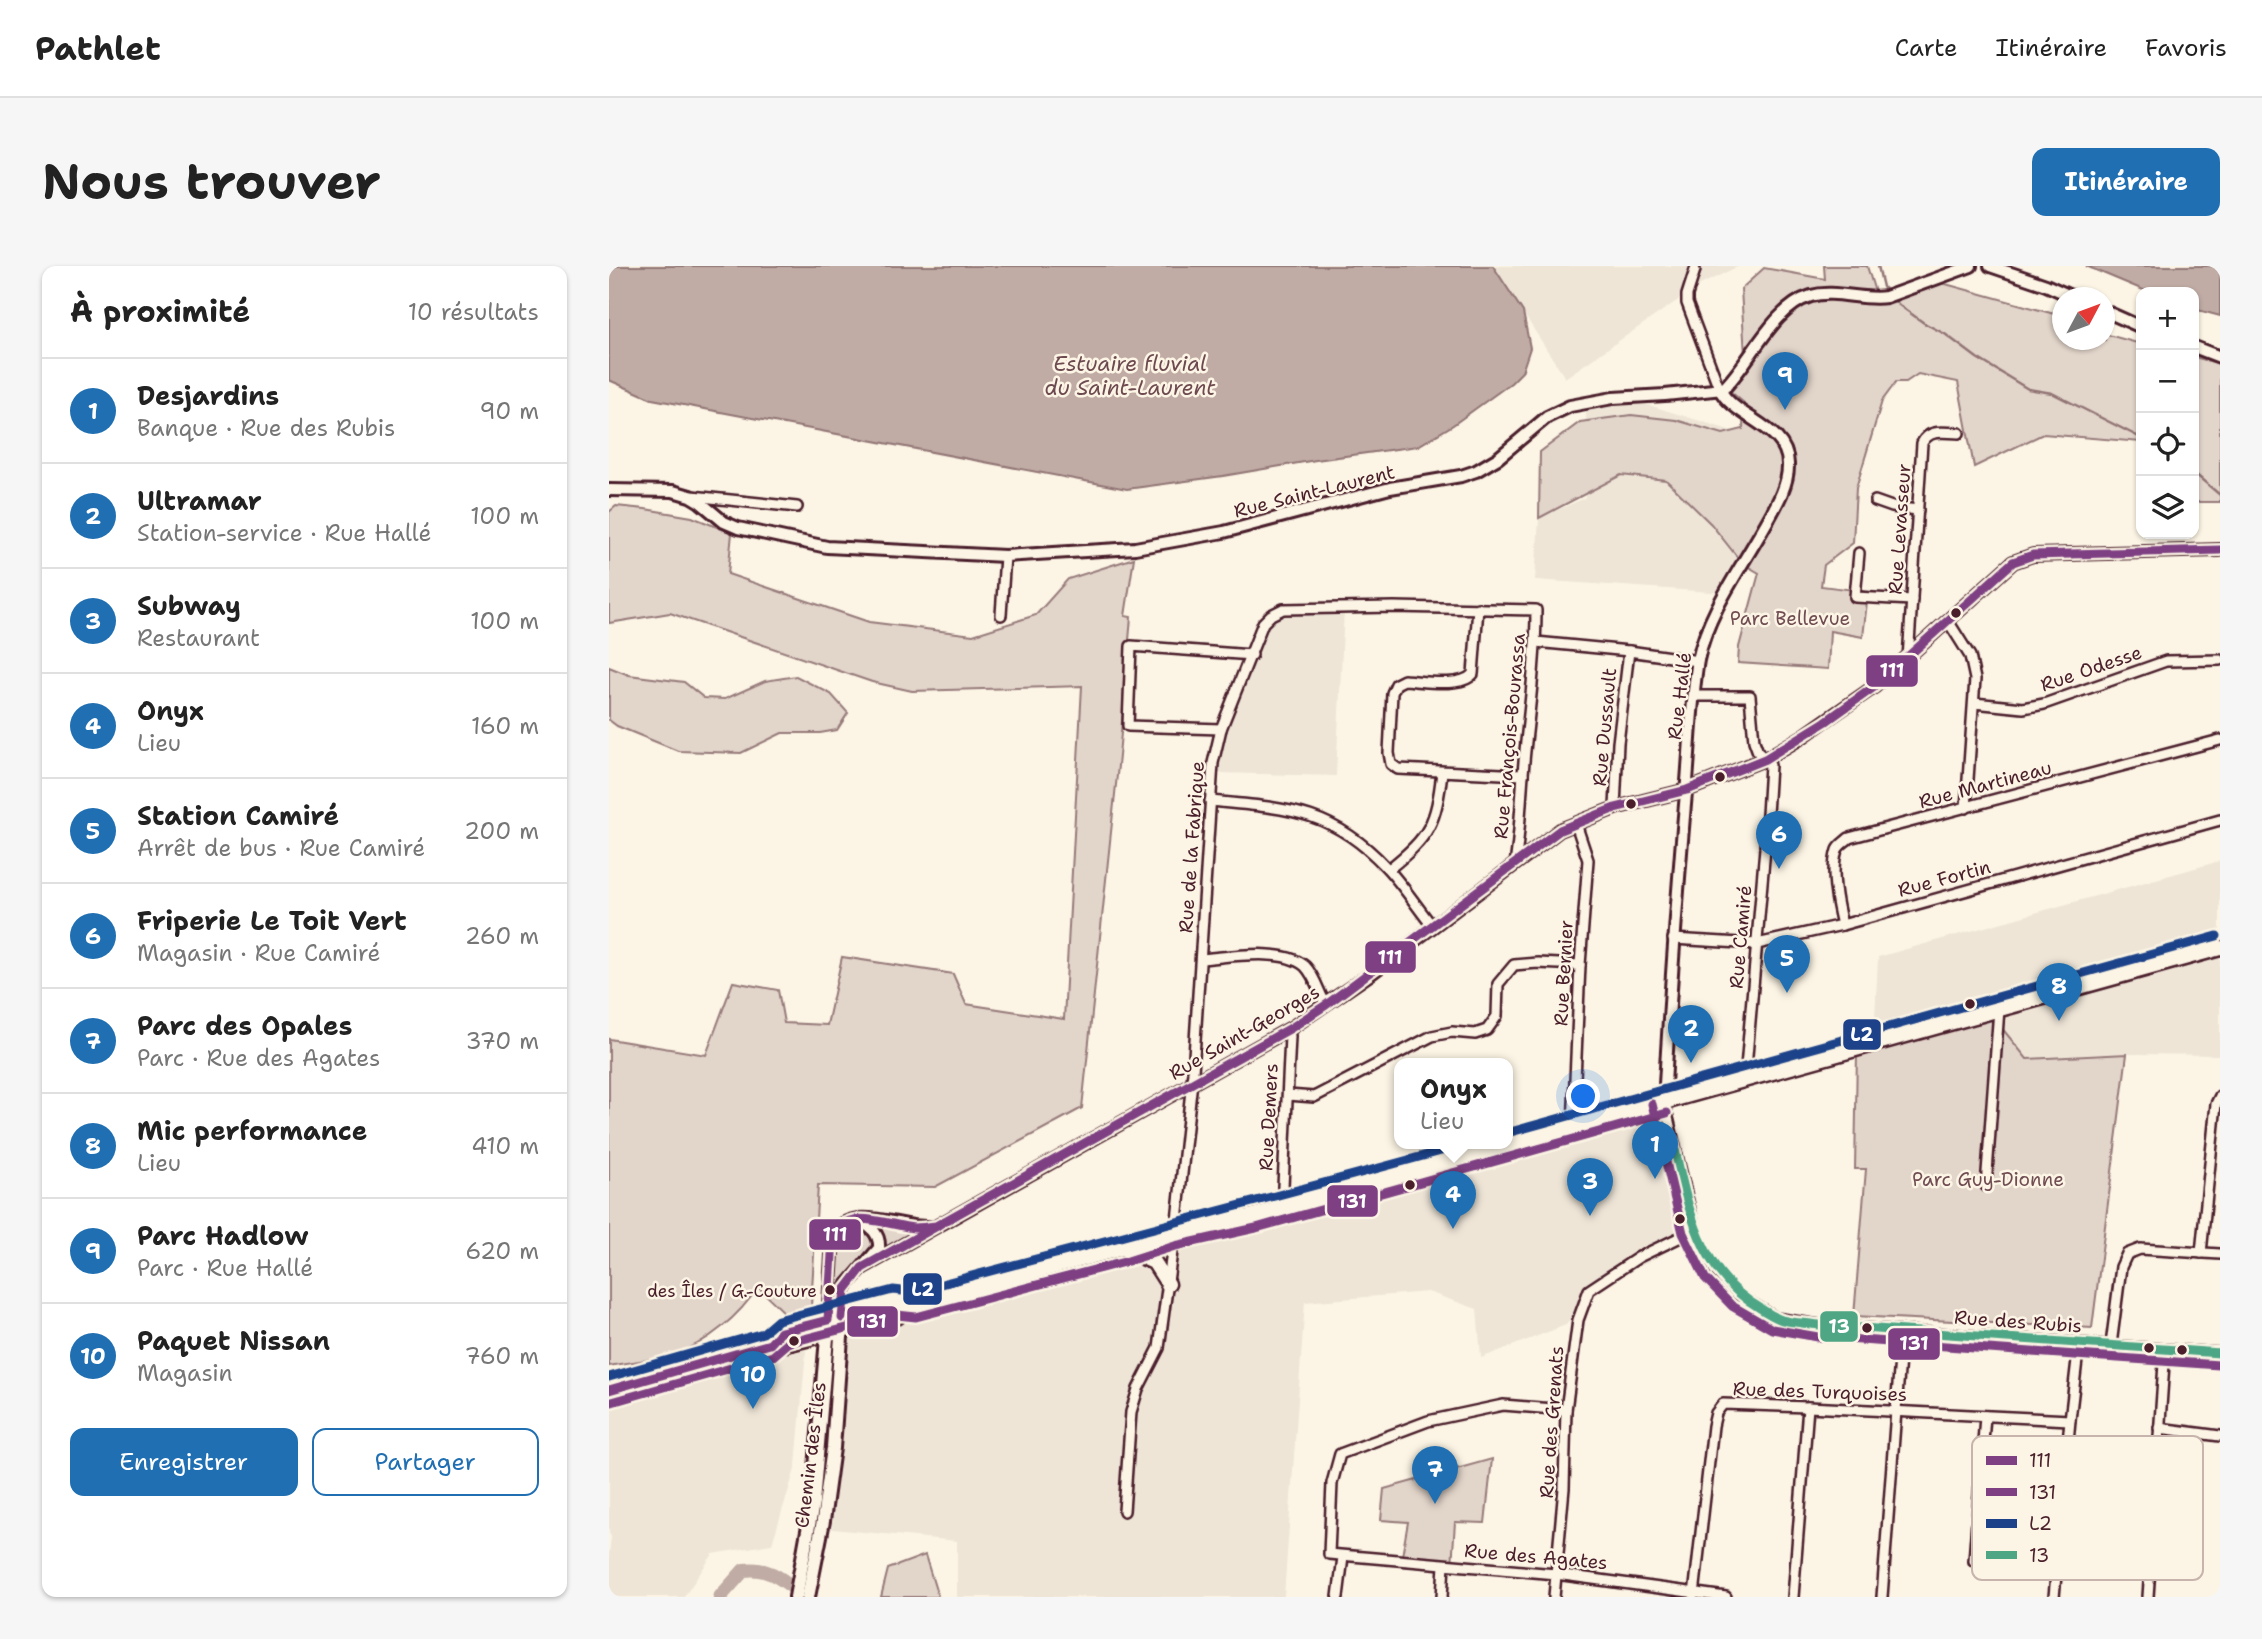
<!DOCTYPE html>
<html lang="fr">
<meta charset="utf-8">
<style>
:root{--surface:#fff;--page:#f6f6f6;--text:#222;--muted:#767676;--line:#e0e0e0;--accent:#1f6fb2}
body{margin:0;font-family:"Shantell Sans",sans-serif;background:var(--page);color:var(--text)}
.controls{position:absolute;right:21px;top:21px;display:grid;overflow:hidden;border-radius:14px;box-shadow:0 2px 5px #0004}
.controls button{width:63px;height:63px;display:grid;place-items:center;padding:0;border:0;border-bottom:2px solid var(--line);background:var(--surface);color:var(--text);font:35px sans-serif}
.compass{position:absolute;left:1443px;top:21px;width:63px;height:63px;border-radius:50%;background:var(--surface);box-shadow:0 2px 5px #0004;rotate:49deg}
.you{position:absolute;left:975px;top:831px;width:24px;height:24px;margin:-18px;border:5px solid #fff;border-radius:50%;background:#1a73e8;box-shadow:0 0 0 10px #1a73e833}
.badge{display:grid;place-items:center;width:46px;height:46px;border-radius:50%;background:var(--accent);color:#fff;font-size:23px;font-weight:700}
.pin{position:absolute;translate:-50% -58px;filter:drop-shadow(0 2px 4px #0008)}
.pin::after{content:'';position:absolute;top:37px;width:24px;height:21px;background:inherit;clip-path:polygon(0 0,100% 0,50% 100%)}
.popup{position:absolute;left:785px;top:792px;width:119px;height:91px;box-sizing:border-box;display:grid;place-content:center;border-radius:14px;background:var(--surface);filter:drop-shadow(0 2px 5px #0005);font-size:23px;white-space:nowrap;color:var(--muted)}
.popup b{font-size:26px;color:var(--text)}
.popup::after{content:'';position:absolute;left:50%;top:100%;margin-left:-14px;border:14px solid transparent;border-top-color:var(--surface)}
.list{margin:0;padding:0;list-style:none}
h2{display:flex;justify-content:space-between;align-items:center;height:91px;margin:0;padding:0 28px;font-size:30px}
h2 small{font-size:23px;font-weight:400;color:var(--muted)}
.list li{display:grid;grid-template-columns:46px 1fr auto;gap:21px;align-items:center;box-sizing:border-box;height:105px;padding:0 28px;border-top:2px solid var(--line)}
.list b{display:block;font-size:26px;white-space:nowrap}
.list p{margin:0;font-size:23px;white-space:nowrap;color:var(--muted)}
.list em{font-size:23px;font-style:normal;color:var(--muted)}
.actions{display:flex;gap:14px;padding:21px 28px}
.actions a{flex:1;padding:16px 0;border:2px solid var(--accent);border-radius:14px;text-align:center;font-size:24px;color:var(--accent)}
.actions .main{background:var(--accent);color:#fff}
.icon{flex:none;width:38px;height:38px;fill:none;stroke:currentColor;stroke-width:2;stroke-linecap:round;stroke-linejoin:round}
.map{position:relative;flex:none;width:1611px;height:1331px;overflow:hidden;border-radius:14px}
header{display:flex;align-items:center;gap:42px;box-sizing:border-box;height:98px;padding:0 35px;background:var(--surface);border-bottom:2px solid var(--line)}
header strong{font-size:33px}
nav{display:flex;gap:38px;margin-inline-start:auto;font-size:24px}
.intro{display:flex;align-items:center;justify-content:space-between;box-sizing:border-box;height:168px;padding:0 42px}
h1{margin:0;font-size:49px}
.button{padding:18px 32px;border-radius:14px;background:var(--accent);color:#fff;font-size:24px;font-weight:700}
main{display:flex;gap:42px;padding:0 42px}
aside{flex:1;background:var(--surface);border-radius:14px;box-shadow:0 2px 5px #0004}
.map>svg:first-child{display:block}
.built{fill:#eee5d7}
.green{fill:#e2d5ca;stroke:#967a7a;stroke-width:2}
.water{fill:#c0aca5;stroke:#917474;stroke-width:2}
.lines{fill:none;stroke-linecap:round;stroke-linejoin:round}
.stream{stroke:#917474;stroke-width:2.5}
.river{stroke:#c0aca5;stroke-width:14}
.minor-casing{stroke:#4a1f2b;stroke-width:14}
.tertiary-casing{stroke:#4a1f2b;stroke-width:16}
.secondary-casing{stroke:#4a1f2b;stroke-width:18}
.primary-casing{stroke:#4a1f2b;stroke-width:19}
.minor{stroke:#fcf5e5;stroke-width:9}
.tertiary{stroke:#fcf5e5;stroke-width:10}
.secondary{stroke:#fcf5e5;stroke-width:12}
.primary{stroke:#fcf5e5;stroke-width:14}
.bus-1-casing{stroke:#fcf5e5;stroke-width:14}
.bus-2-casing{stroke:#fcf5e5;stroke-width:14}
.bus-3-casing{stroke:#fcf5e5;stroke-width:14}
.bus-4-casing{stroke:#fcf5e5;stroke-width:14}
.bus-1{stroke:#7e4082;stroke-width:9}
.bus-2{stroke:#7e4082;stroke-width:9}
.bus-3{stroke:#1e4289;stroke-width:9}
.bus-4{stroke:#4ea685;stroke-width:9}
.bus-dot{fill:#4a1f2b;stroke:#fcf5e5;stroke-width:2.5}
.labels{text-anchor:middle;stroke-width:5;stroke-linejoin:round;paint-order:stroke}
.bus-label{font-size:17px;fill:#4a1f2b;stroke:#fcf5e5;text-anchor:end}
.street-label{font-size:19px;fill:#4a1f2b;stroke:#fcf5e5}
.park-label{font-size:19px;fill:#704c53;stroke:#fcf5e5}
.water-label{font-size:21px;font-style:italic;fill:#6d4950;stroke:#fcf5e5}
.key{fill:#fcf5e5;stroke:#c7b5ad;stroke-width:2}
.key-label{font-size:19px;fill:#4a1f2b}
.line-badge{stroke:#fcf5e5;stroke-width:2.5}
.badge-label{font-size:19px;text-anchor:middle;font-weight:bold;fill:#fff}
</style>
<header>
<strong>Pathlet</strong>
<nav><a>Carte</a><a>Itinéraire</a><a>Favoris</a></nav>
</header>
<div class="intro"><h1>Nous trouver</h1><a class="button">Itinéraire</a></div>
<main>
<aside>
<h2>À proximité<small>10 résultats</small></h2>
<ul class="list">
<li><span class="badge">1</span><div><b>Desjardins</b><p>Banque · Rue des Rubis</p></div><em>90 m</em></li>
<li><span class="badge">2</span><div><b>Ultramar</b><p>Station-service · Rue Hallé</p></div><em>100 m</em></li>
<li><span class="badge">3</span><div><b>Subway</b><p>Restaurant</p></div><em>100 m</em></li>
<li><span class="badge">4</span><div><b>Onyx</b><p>Lieu</p></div><em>160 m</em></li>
<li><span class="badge">5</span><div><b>Station Camiré</b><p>Arrêt de bus · Rue Camiré</p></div><em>200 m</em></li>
<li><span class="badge">6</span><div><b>Friperie Le Toit Vert</b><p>Magasin · Rue Camiré</p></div><em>260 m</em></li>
<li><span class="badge">7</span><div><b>Parc des Opales</b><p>Parc · Rue des Agates</p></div><em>370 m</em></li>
<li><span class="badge">8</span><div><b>Mic performance</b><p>Lieu</p></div><em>410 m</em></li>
<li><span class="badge">9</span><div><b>Parc Hadlow</b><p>Parc · Rue Hallé</p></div><em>620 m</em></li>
<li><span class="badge">10</span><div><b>Paquet Nissan</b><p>Magasin</p></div><em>760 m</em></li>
</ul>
<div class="actions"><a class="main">Enregistrer</a><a>Partager</a></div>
</aside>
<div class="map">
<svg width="1611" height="1331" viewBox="0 0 1611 1331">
<rect width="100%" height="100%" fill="#fcf5e5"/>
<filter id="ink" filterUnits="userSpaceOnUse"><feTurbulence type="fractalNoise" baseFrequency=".0143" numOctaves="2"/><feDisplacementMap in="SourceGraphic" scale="14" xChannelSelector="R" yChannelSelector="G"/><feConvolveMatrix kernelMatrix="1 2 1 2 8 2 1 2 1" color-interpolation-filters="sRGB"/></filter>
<g filter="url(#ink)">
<g class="built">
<path d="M884,0h246l-39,19 -135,93z"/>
<path d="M1014,131l161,50 4,13 -63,133 -190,-13 4,-62 46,-20 1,-95z"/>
<path d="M674,343l61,1 -8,166 -122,-3 13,-46 41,-103z"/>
<path d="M1611,595v194l-93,-1 -100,5 -153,-22 4,-80z"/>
<path d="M1047,830l31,145 -95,51 -26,33 -85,33 -4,-49 -49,-17 -123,10 -21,295h-327v-56l-125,-12 18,-195 631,-189 26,-2v-5z"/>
<path d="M197,1084l-10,116 -24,78 -59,10 -29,43h-75v-44l2,-16 -2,-4v-130l184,-51z"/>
</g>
<g class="green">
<path d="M1215,0h43l8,26 28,-1 39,-8 116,32 4,2 1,23h42v-6l36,10v98l-98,-8 -69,33 -16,-85 -40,-8 -12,8h-10l-14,19 -26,87 -3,55 -29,22 -3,21 91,11 -1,8 -44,-3 -4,35 -33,-6 -2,38 -90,-6 1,-16 20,-74 -17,-10 -31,-39 -45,-44 -45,-5 -82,43 1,-66 40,-30 51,-7 45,5 47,14 20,-5 1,-26 -13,-11 15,-20 -5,-83 23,-21 61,11z"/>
<path d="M1585,91l26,7v138h-26z"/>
<path d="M7,240l29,3 47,8 40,16 -4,41 141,48 104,13 63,-20 32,-36 66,-21 -9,58 6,1 -12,139 -37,352 -147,79 -117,-2 -7,122 -7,7 -14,4 -32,-31c-18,28 -51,57 -84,67 -21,6 -44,8 -65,12v-327l97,16 27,-73 45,8 6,33 43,2 15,-68 111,17 13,30 98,15 18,-333 -170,5 -40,-9 -202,-69 -61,10v-111z"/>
<path d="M0,401l20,8 55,7 20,16 21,1 40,-18 31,-5 35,18 17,19 -11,17 -17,3h-38l-41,20 -63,-2 -61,-25 -8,-6z"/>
<path d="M1383,750l35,43 100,-5 -35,274 -238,-12 12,-147h-11l2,-117z"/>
<path d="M235,957l92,3 -60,33 -28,25 -18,2 2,-37z"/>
<path d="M883,1193l-7,64 -30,-1 -3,44 -51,-4 7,-40 -27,-2 3,-31z"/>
<path d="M316,1289l13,42h-57l7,-28z"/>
</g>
<g class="water">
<path d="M0,0h884l30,46 7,36 -8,24 -11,11 -58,42 -35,21 -102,14 -93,16 -96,13 -475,-90 -43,-19z"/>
<path d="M1477,0h134v50l-26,-7v-17h-46z"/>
</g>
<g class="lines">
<g class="stream">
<path d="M1269,0l5,21 6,7"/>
<path d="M1284,33l6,6 25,18 21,11 32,24 51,31 24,4 89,45"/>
<path d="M1585,207l26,22"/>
</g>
<path class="river" d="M111,1331l24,-27c26,-4 41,12 61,27"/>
<defs>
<g id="minor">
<path d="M1086,4l-8,25v8l32,85"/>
<path d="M83,230l105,11"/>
<path d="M1266,235l17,6 26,3"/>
<path d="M1250,287l-4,44 57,3"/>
<path d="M869,342l-5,66c-12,14 -51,7 -69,6l-8,4 -4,9 -3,60 2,11 7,5 125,6"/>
<path d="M392,349l4,-59"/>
<path d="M1339,355l22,35 5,23 -9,129"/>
<path d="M927,376l93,9 69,10"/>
<path d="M1299,393l14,-216c8,-15 22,-10 37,-10"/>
<path d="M1086,430h55l4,45 4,11 12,13 -5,83 -20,231"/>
<path d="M1365,437l49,5 21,-4 122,-43 54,-1"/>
<path d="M612,463l-93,-3 3,-80 121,9"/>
<path d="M601,535c75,7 122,8 176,66 17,18 31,40 47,60"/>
<path d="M1006,542l3,-65 11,-92"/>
<path d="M780,603c41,-33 47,-45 53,-97"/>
<path d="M1233,659c-5,-21 -12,-53 -5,-75 2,-5 8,-8 12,-12l371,-98"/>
<path d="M1064,673l84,5 85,-19 378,-105"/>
<path d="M592,693c27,-2 82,-12 104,7 10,10 14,27 21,39"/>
<path d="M679,829l26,2 118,-61 20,-4 23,2 12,-4 10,-14 1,-32 16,-19 24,-2 42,2"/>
<path d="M1055,835l31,129 6,15 14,26 25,25 36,22 43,7 401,28"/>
<path d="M964,860l7,-161 8,-105 -12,-36"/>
<path d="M1377,920l13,-177"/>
<path d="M673,942l8,-172 -2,-7"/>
<path d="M572,966l-4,-12 16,-148 20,-309 8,-34 42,-106 8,-8 12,-6 111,-2 142,3c0,47 -6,94 -11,141 -4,38 -4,76 -10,113"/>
<path d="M1592,987l15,-149 4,-8"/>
<path d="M1502,1079l10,-78 6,-13 13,-5 80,5"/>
<path d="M957,1144l-63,-5 -75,16 -88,33 -8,29 -3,71 227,20 170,23"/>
<path d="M1376,1150l-11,145 14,7 68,1"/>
<path d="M1550,1162l61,8"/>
<path d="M515,1245l7,-99 7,-23 21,-41 13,-96v-18"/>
<path d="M1085,1329l19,-169 3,-13 7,-9 85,3 262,13"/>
<path d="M729,1331l5,-40"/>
<path d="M833,1331l2,-32"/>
<path d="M945,1331l10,-109 2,-78 12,-90 11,-30 50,-33 56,-27"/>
<path d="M1184,1331l15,-190"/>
<path d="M1273,1331l20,-266"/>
<path d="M1445,1331l16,-177 9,-77"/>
<path d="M1539,1331l17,-248"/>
</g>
<g id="tertiary">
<path d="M1381,0l56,19 29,13"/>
<path d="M1496,45l36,16"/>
<path d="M1585,81l26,10"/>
<path d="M0,224l64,1 17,5 10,6 24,20 14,6 89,19 178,9 130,-8 89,-16 166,-44 71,-12 15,-5 22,-13 49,-41 23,-11 43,-8 52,-3 58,-6c28,-27 50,-82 88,-93 24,-7 51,5 75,1l85,-31"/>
<path d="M1055,835c6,-103 13,-206 22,-308 4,-42 5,-92 12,-133 10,-48 42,-90 66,-133 10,-18 25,-41 24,-63 -1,-39 -54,-45 -69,-76"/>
<path d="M253,1002l429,-240 82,-56 187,-142 55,-22 72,-18 78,-31 37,-22 72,-50 139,-125 20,-7 187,-5"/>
<path d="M233,1050l3,-26 3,-6 31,-36c1,-15 -9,-23 -23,-27"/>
<path d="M219,1054l5,-82c13,-37 67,-9 97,-11"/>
</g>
<g id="secondary">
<path d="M187,1331l17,-94 15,-177"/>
<path d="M199,1331l15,-76 10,-73 9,-125"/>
</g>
<g id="primary">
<path d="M516,983l29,13 14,22"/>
<path d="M161,1078l11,-12 115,-30 17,3"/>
<path d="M0,1124l161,-46h16l112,-28 15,-11c113,-30 226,-64 340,-89l967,-268"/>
</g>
</defs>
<use href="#minor" class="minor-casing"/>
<use href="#tertiary" class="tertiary-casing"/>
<use href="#secondary" class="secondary-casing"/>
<use href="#primary" class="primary-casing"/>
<use href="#minor" class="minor"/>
<use href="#tertiary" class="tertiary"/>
<use href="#secondary" class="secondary"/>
<use href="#primary" class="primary"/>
<defs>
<g id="bus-1">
<path d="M233,1052l3,-28 17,-22 75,-42"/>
<path d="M0,1124l161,-46 11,-12 47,-12 5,-82c13,-34 55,-12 81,-10 7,0 15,-1 22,-2l355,-198 35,-23 234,-175 55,-22 72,-18 78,-31 60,-37 49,-35 139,-125 20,-7 187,-5"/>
</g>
<g id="bus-2">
<path d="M1043,838l31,129 22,45 27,28 40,23 46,8 401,28"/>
<path d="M3,1136l161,-46 15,-13 109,-28 19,2 212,-56 47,-15 81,-18 411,-115"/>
</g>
<g id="bus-3">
<path d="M898,867l710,-197"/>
<path d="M0,1111l154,-44 15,-13 115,-30 19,2c186,-50 372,-97 558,-149"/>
</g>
<path id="bus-4" d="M1064,875c14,60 23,122 76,160 11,7 21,15 33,19 12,3 25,3 37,5l401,28"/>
</defs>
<use href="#bus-1" class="bus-1-casing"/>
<use href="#bus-2" class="bus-2-casing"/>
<use href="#bus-3" class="bus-3-casing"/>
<use href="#bus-4" class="bus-4-casing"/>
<use href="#bus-1" class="bus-1"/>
<use href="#bus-2" class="bus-2"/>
<use href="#bus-3" class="bus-3"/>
<use href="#bus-4" class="bus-4"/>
</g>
</g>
<g class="bus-dot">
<circle cx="1347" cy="347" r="6"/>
<circle cx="1111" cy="511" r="6"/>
<circle cx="1022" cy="538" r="6"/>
<circle cx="1361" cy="738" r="6"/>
<circle cx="801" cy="919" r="6"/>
<circle cx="1071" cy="953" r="6"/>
<circle cx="221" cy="1024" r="6"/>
<circle cx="1258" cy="1062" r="6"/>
<circle cx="185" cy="1075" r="6"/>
<circle cx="1540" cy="1082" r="6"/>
<circle cx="1573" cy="1084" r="6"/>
</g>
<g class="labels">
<g class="bus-label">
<text x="208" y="1031">des Îles / G.-Couture</text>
</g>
<g class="street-label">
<text transform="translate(705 225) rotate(-14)" y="7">Rue Saint-Laurent</text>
<text transform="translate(1290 263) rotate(-86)" y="7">Rue Levasseur</text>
<text transform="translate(1482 402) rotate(-19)" y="7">Rue Odesse</text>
<text transform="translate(1070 430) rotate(-83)" y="7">Rue Hallé</text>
<text transform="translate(995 461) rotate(-85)" y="7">Rue Dussault</text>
<text transform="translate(900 470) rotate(-85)" y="7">Rue François-Bourassa</text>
<text transform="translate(1376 518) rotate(-15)" y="7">Rue Martineau</text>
<text transform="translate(582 581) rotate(-86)" y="7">Rue de la Fabrique</text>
<text transform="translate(1335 612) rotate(-15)" y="7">Rue Fortin</text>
<text transform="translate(1131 671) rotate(-85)" y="7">Rue Camiré</text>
<text transform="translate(954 707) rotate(-87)" y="7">Rue Bernier</text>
<text transform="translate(635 766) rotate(-30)" y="7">Rue Saint-Georges</text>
<text transform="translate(659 851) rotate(-87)" y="7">Rue Demers</text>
<text transform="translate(1409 1055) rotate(4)" y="7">Rue des Rubis</text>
<text transform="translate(1211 1125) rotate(2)" y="7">Rue des Turquoises</text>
<text transform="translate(942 1156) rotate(-86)" y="7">Rue des Grenats</text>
<text transform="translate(201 1189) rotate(-83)" y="7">Chemin des Îles</text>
<text transform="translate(927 1290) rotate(5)" y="7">Rue des Agates</text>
</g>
<g class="park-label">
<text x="1181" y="359">Parc Bellevue</text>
<text x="1379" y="920">Parc Guy-Dionne</text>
</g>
<g class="water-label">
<text x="521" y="105">Estuaire fluvial<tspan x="521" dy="24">du Saint-Laurent</tspan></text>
</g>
</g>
<rect x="1363" y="1170" width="231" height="144" rx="10" class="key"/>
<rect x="1377" y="1190" width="31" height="9" fill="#7e4082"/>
<rect x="1377" y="1222" width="31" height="8" fill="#7e4082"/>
<rect x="1377" y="1253" width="31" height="9" fill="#1e4289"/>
<rect x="1377" y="1285" width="31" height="8" fill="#4ea685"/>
<g class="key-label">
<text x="1420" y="1201">111</text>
<text x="1420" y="1233">131</text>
<text x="1420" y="1264">L2</text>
<text x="1420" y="1296">13</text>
</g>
<g class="line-badge">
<rect x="1256" y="388" width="54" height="34" rx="7" fill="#7e4082"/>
<rect x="755" y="674" width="53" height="34" rx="7" fill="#7e4082"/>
<rect x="1233" y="752" width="40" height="33" rx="7" fill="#1e4289"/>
<rect x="717" y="918" width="53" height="34" rx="7" fill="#7e4082"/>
<rect x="199" y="952" width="54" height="33" rx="7" fill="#7e4082"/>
<rect x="293" y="1006" width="41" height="34" rx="7" fill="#1e4289"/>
<rect x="237" y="1039" width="53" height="33" rx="7" fill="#7e4082"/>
<rect x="1210" y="1044" width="40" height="33" rx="7" fill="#4ea685"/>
<rect x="1278" y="1061" width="54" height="34" rx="7" fill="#7e4082"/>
</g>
<g class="badge-label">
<text x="1283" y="411">111</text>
<text x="781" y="698">111</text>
<text x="1253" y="775">L2</text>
<text x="743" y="942">131</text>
<text x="226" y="975">111</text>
<text x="314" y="1030">L2</text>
<text x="263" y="1062">131</text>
<text x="1230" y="1067">13</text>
<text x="1305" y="1084">131</text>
</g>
</svg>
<div class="controls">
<button>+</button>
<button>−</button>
<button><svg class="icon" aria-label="locate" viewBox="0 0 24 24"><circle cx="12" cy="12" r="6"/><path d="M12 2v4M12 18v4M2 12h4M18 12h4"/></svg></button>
<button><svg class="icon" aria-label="layers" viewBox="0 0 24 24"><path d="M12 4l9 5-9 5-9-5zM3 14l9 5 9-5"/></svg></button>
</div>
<svg class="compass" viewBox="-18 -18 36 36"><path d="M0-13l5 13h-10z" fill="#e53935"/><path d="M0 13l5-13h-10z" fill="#767676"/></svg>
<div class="you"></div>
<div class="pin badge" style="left:1046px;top:913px">1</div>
<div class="pin badge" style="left:1082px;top:797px">2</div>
<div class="pin badge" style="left:981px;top:950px">3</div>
<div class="pin badge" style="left:844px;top:963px">4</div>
<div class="popup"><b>Onyx</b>Lieu</div>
<div class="pin badge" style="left:1178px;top:727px">5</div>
<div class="pin badge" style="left:1170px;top:603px">6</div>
<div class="pin badge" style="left:826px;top:1238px">7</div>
<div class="pin badge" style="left:1450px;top:755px">8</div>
<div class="pin badge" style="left:1176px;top:144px">9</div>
<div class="pin badge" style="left:144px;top:1143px">10</div>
</div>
</main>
